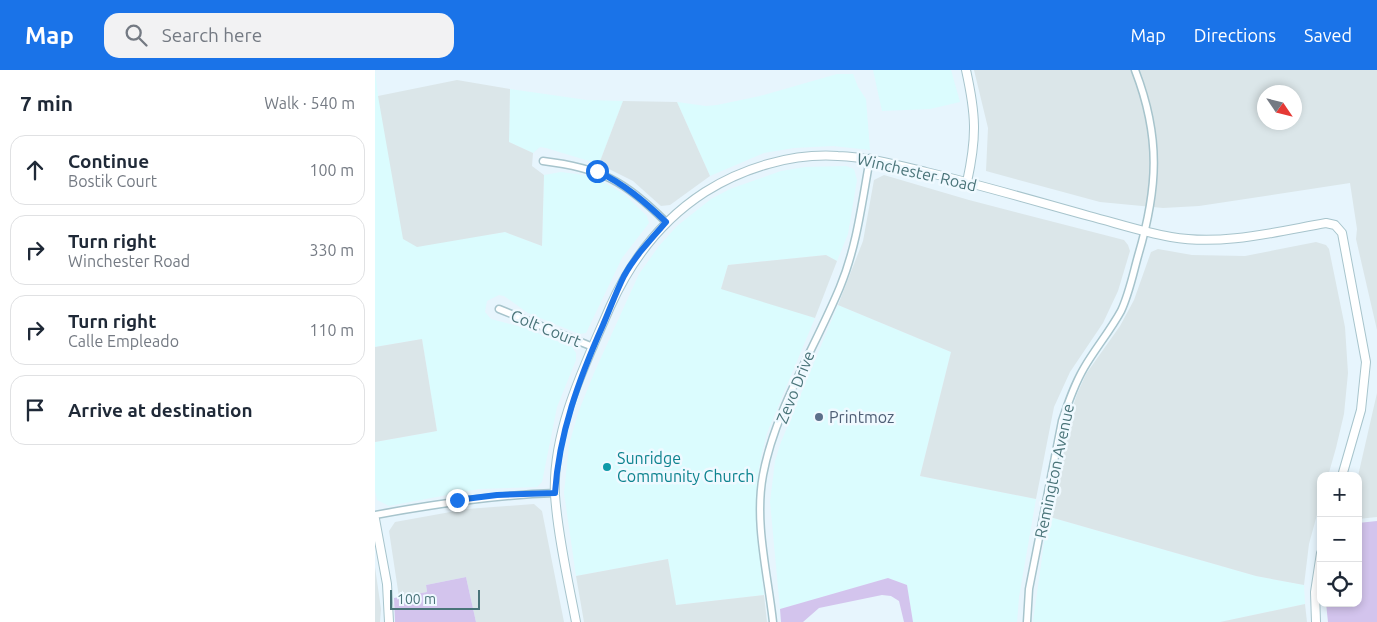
<!DOCTYPE html>
<meta charset="utf-8">
<style>
:root{--surface:#fff;--page:#f2f2f3;--text:#1f2937;--muted:#747a83;--line:#e0e1e3;--accent:#1a73e8}
body{margin:0;font-family:Ubuntu,sans-serif;background:var(--page);color:var(--text)}
.controls{position:absolute;right:15px;bottom:15px;display:grid;overflow:hidden;border-radius:10px;box-shadow:0 2px 8px #0003}
.controls button{width:45px;height:45px;display:grid;place-items:center;padding:0;border:0;border-bottom:1px solid var(--line);background:var(--surface);color:var(--text);font:25px sans-serif}
.compass{position:absolute;left:882px;top:15px;width:45px;height:45px;border-radius:50%;background:var(--surface);box-shadow:0 2px 8px #0003;rotate:125deg}
.scale{position:absolute;left:15px;bottom:12px;width:90px;box-sizing:border-box;padding-left:5px;border:2px solid #4a7479;border-top:0;font-size:14px;line-height:18px;white-space:nowrap;color:#4a7479;-webkit-text-stroke:4px #eff9ff;paint-order:stroke}
.stop{position:absolute;width:15px;height:15px;margin:-11px;border:4px solid #1a73e8;border-radius:50%;background:#fff}
.stop.end{background:#1a73e8;border-color:#fff;box-shadow:0 1px 5px #0008}
.list{margin:0;padding:0;list-style:none}
h2{display:flex;justify-content:space-between;align-items:center;height:65px;margin:0;padding:0 20px;font-size:21px}
h2 small{font-size:16px;font-weight:400;color:var(--muted)}
.list li{display:grid;grid-template-columns:32px 1fr auto;gap:15px;align-items:center;box-sizing:border-box;height:70px;margin:0 10px 10px;padding:0 10px;border:1px solid var(--line);border-radius:15px}
.list b{display:block;font-size:19px;white-space:nowrap}
.list p{margin:0;font-size:16px;white-space:nowrap;color:var(--muted)}
.list em{font-size:16px;font-style:normal;color:var(--muted)}
.icon{flex:none;width:28px;height:28px;fill:none;stroke:currentColor;stroke-width:2;stroke-linecap:round;stroke-linejoin:round}
.map{position:relative;flex:none;width:1002px;height:552px;overflow:hidden}
header{display:flex;align-items:center;gap:30px;box-sizing:border-box;height:70px;padding:0 25px;background:var(--accent);color:#fff}
header strong{font-size:24px}
nav{display:flex;gap:28px;margin-inline-start:auto;font-size:18px}
.search{width:350px;height:45px;background:var(--page);display:flex;align-items:center;gap:12px;box-sizing:border-box;padding:0 18px;border-radius:15px;color:var(--muted);font-size:19px}
main{display:flex}
aside{flex:1;background:var(--surface)}
.map>svg:first-child{display:block}
.commercial{fill:#dbfcfe}
.industrial{fill:#dbe6e9;fill-rule:evenodd}
.green{fill:#d3c4ed}
.lines{fill:none;stroke-linecap:round;stroke-linejoin:round}
.minor-casing{stroke:#a7c4cc;stroke-width:9}
.tertiary-casing{stroke:#a7c4cc;stroke-width:10}
.minor{stroke:#fff;stroke-width:6}
.tertiary{stroke:#fff;stroke-width:8}
.route{stroke:#1a73e8;stroke-width:6}
.service-dot{fill:#5c6f8a;stroke:#eff9ff;stroke-width:2}
.culture-dot{fill:#0f9aa8;stroke:#eff9ff;stroke-width:2}
.labels{text-anchor:middle;stroke-width:5;stroke-linejoin:round;paint-order:stroke}
.street-label{font-size:16px;fill:#4a7479;stroke:#eff9ff}
.service-label{font-size:16px;fill:#4e5e75;stroke:#eff9ff;text-anchor:start}
.culture-label{font-size:16px;fill:#0d838f;stroke:#eff9ff;text-anchor:start}
</style>
<header>
<strong>Map</strong>
<div class="search"><svg class="icon" aria-label="search" viewBox="0 0 24 24"><circle cx="10" cy="10" r="6"/><path d="M15 15l6 6"/></svg>Search here</div>
<nav><a>Map</a><a>Directions</a><a>Saved</a></nav>
</header>
<main>
<aside>
<h2>7 min<small>Walk · 540 m</small></h2>
<ul class="list">
<li><svg class="icon" aria-label="ahead" viewBox="0 0 24 24"><path d="M12 20V5M6 11l6-6 6 6"/></svg><div><b>Continue</b><p>Bostik Court</p></div><em>100 m</em></li>
<li><svg class="icon" aria-label="right" viewBox="0 0 24 24"><path d="M7 20v-9h11M14 6l5 5-5 5"/></svg><div><b>Turn right</b><p>Winchester Road</p></div><em>330 m</em></li>
<li><svg class="icon" aria-label="right" viewBox="0 0 24 24"><path d="M7 20v-9h11M14 6l5 5-5 5"/></svg><div><b>Turn right</b><p>Calle Empleado</p></div><em>110 m</em></li>
<li><svg class="icon" aria-label="arrive" viewBox="0 0 24 24"><path d="M6 21V4h12l-3 4 3 4H6"/></svg><div><b>Arrive at destination</b></div></li>
</ul>
</aside>
<div class="map">
<svg width="1002" height="552" viewBox="0 0 1002 552">
<rect width="100%" height="100%" fill="#e7f5fd"/>
<g class="commercial">
<path d="M0,0l3,26 109,139 18,-3 37,14 2,-71 17,-3 23,3 25,10 16,10 22,21 2,7 -27,35 -36,75 -7,1 -51,-21 -24,-17 -5,-1 -12,6 -2,11 6,7 34,9 47,19 4,6v7l-19,47 -15,75 -5,5 -58,2 -90,17 -12,-6 -2,-9v-49l62,-11 -15,-92 -47,8z"/>
<path d="M498,0h78l9,32 -30,7 -48,2z"/>
<path d="M462,4h16l5,13 8,12 4,51 -37,-4 -39,2 -30,5 -54,23 -33,-74 29,4 11,-1 43,-9z"/>
<path d="M135,19l77,11 36,1 -24,63 -53,-16 -6,-1 -7,6 -24,-11z"/>
<path d="M471,96l8,3 3,11 -9,54 -11,27 -11,-6 -98,10 -7,23 94,30 -48,115 -6,24 -4,25 -1,43 8,70 -88,10 -8,-46 -92,17 -12,-83 5,-48 9,-32 16,-40 45,-99 20,-28 18,-20 34,-27 19,-10 51,-18 24,-4z"/>
<path d="M463,235l113,47 -31,124 116,23 -17,98 -2,25h-104l-6,-37 -19,-7 -108,31 -10,-107 5,-41 6,-19z"/>
<path d="M675,447l206,59 48,9 1,19 -85,18h-187l12,-86z"/>
</g>
<g class="industrial">
<path d="M599,0h403v447l-19,2v-43l19,-83v-63l-21,-91 1,-10 -7,-46 -151,23 -36,2 -63,-6 -114,-31 2,-43zM889,22h30v30h-30z"/>
<path d="M82,10l53,9 -1,53 24,11 -1,13 12,9 -2,71 -37,-14 -88,15 -14,-8 -25,-143z"/>
<path d="M248,31l54,1 33,74 -40,29 -9,1 -28,-25 -34,-17z"/>
<path d="M509,105l85,25 155,40 4,5 2,6 -12,40 -15,32 -33,49 -16,35 -18,92 -116,-23 31,-124 -113,-47 25,-64 11,-61z"/>
<path d="M941,172l10,3 3,4 16,78 3,46 -4,41 -8,34 -8,28h-7v24l-12,44 -5,41 -48,-9 -206,-59 17,-93 10,-30 9,-20 34,-48 14,-26 17,-48 7,-3 34,6 53,1z"/>
<path d="M451,185l11,6 -22,57 -94,-29 7,-24z"/>
<path d="M47,269l15,92 -62,11v-95z"/>
<path d="M159,434l8,7 22,111h-88l-10,-45 -40,8 1,7 -28,5 -10,-66 6,-9 72,-13z"/>
<path d="M293,489l8,46 88,-10 3,27h-183l-8,-46z"/>
<path d="M0,497l6,42 -1,13h-5z"/>
<path d="M930,534l2,18h-87z"/>
</g>
<g class="green">
<path d="M1002,451v101h-49l-2,-19h32v-80z"/>
<path d="M91,507l10,45h-81l-1,-24 33,-6 -1,-7z"/>
<path d="M513,508l19,7 6,37h-9l-5,-21 -8,-5 -9,-1 -63,13 -16,14h-22l-1,-13z"/>
</g>
<g class="lines">
<defs>
<g id="minor">
<path d="M168,91c58,7 82,20 123,61"/>
<path d="M124,239l94,38"/>
<path d="M0,445c60,-11 119,-20 180,-22"/>
<path d="M398,552c-5,-47 -19,-99 -10,-147 12,-65 52,-127 77,-188 17,-41 22,-85 30,-129"/>
<path d="M652,552l2,-33 33,-168c6,-18 12,-36 22,-53 11,-19 26,-37 37,-57 8,-17 12,-37 17,-55 20,-68 23,-119 -3,-186"/>
</g>
<g id="tertiary">
<path d="M591,0c10,45 11,67 1,112"/>
<path d="M0,449l12,65 2,38"/>
<path d="M201,552c-8,-42 -18,-85 -21,-127 -3,-65 30,-130 55,-188 21,-47 50,-86 95,-115 38,-24 87,-39 133,-36 30,1 59,9 88,16 55,13 109,29 163,44 27,7 54,16 82,21 51,9 104,-5 155,-14l9,2 7,8 24,129 -5,48 -19,66"/>
<path d="M941,552l-1,-30 6,-39"/>
</g>
</defs>
<use href="#minor" class="minor-casing"/>
<use href="#tertiary" class="tertiary-casing"/>
<use href="#minor" class="minor"/>
<use href="#tertiary" class="tertiary"/>
</g>
<g class="lines">
<path class="route" d="M82,430l40,-5 58,-2c4,-60 24,-114 48,-168 7,-16 13,-33 21,-49 11,-20 27,-37 42,-54 -22,-21 -42,-38 -69,-51"/>
</g>
<circle class="service-dot" cx="444" cy="347" r="5"/>
<circle class="culture-dot" cx="232" cy="397" r="5"/>
<g class="labels">
<g class="street-label">
<text transform="translate(542 102) rotate(13)" y="6">Winchester Road</text>
<text transform="translate(171 258) rotate(22)" y="6">Colt Court</text>
<text transform="translate(420 317) rotate(-68)" y="6">Zevo Drive</text>
<text transform="translate(679 401) rotate(-78)" y="6">Remington Avenue</text>
</g>
<g class="service-label">
<text x="454" y="353">Printmoz</text>
</g>
<g class="culture-label">
<text x="242" y="394">Sunridge<tspan x="242" dy="18">Community Church</tspan></text>
</g>
</g>
</svg>
<div class="controls">
<button>+</button>
<button>−</button>
<button><svg class="icon" aria-label="locate" viewBox="0 0 24 24"><circle cx="12" cy="12" r="6"/><path d="M12 2v4M12 18v4M2 12h4M18 12h4"/></svg></button>
</div>
<svg class="compass" viewBox="-18 -18 36 36"><path d="M0-13l5 13h-10z" fill="#e53935"/><path d="M0 13l5-13h-10z" fill="#747a83"/></svg>
<div class="scale">100 m</div>
<div class="stop" style="left:222px;top:101px"></div>
<div class="stop end" style="left:82px;top:430px"></div>
</div>
</main>
